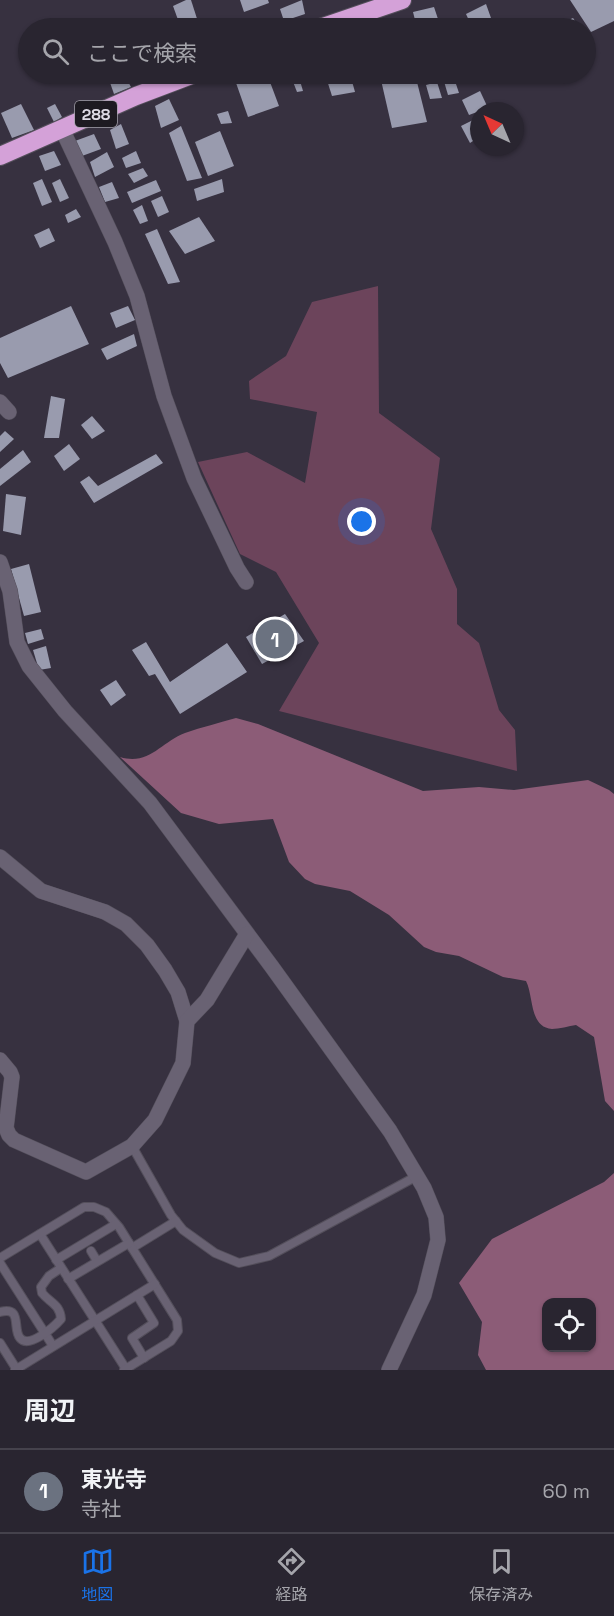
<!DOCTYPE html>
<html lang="ja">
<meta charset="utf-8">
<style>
:root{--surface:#292530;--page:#312d38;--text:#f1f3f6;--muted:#a5a5ab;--line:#45424c;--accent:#1a73e8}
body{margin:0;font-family:"Space Grotesk","Noto Sans JP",sans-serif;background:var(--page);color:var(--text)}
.controls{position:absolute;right:18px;bottom:18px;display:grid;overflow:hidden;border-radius:12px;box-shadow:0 2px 4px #0004}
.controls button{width:54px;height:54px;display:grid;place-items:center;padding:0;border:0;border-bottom:2px solid var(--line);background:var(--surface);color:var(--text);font:30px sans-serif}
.compass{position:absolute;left:470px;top:102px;width:54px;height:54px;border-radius:50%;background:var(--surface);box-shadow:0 2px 4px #0004;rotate:316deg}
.you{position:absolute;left:362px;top:522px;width:21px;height:21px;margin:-15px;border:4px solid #fff;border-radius:50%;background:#1a73e8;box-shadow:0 0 0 9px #1a73e833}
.badge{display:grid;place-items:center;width:39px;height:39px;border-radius:50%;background:var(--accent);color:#fff;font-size:20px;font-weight:700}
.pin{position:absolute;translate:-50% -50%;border:3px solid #fff;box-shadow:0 2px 6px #0006}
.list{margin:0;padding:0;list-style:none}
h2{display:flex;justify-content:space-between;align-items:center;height:78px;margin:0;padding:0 24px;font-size:26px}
h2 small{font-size:20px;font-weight:400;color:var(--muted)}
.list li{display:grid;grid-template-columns:39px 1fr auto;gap:18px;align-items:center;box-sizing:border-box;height:84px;padding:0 24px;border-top:2px solid var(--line)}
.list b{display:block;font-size:22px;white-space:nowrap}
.list p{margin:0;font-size:20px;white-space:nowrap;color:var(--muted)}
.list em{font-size:20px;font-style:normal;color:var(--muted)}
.icon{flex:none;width:33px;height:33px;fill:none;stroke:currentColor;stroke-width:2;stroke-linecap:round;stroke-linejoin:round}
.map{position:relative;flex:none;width:614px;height:1370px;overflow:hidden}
.search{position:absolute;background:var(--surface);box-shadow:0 2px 4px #0004;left:18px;right:18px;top:18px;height:66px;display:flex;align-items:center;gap:15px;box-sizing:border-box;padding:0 21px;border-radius:33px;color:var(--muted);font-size:22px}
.sheet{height:162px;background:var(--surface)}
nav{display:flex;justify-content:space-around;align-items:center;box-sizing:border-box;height:84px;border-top:2px solid var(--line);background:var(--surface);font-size:16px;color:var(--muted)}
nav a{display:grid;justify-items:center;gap:3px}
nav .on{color:var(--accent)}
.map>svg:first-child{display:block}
.green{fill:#6c445b}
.forest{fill:#8c5c77;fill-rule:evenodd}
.building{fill:#999bae}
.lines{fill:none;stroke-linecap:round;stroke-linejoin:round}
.lane-casing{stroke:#544f5b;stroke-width:10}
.street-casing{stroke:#544f5b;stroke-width:16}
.highway-casing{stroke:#544f5b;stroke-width:20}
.lane{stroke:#696273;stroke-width:8}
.street{stroke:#696273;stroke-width:15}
.highway{stroke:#d4a1d8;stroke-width:18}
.labels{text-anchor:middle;stroke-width:6;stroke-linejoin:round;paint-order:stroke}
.shield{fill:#1d1a21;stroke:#a4a1aa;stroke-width:1.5}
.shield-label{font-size:16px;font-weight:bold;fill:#dedbe5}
</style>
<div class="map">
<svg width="614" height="1370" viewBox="0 0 614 1370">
<rect width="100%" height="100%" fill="#373140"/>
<path class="green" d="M378,286l1,127 61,45 -9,71 26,60v35l22,19 20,67 16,20 2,41 -238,-60 40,-68 -43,-71 -36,-18 -42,-92 49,-10 58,31 12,-71 -67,-13 -1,-18 37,-25 26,-54z"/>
<g class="forest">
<path d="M236,718l22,6 165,67 56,-4 35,3 74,-10 21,10 5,4v317l-9,-10 -11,-64 -18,-12c-7,1 -17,4 -24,4 -23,-2 -18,-32 -26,-48l-23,-4 -44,-21 -23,-4 -12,-5 -35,-32 -39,-24 -35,-7 -10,-5 -16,-17 -16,-43 -54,5 -38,-11 -61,-56c29,9 41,-15 65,-24 17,-6 34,-10 51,-15z"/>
<path d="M614,1173v197h-128l-8,-15 4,-33 -23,-39 33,-44 112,-57zM546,1302h46v46h-46z"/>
</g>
<g class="building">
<path d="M186,0h5l9,28h-19l-8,-22z"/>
<path d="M240,0h28l1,3 -25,9z"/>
<path d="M302,0l3,14 -21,7 -4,-12z"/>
<path d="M570,0h44v21l-23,11z"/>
<path d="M486,4l5,14 -20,7 -5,-11z"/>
<path d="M434,7l7,21h-24l-4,-16z"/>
<path d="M573,18l7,10h-14l-4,-5z"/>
<path d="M107,74h17l7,13 -17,7z"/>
<path d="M253,74h14l12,32 -31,11 -13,-37z"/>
<path d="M290,74h8l5,17 -6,1z"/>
<path d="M325,74h25l5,18 -23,4z"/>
<path d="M392,74h23l12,48 -35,6 -11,-48z"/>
<path d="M535,74h18l-14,6z"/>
<path d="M453,75l6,18 -11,2 -5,-17z"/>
<path d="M437,82l5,16 -12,1 -4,-14z"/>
<path d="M480,91l8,17 -19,7 -7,-15z"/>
<path d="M169,99l10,21 -18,8 -6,-22z"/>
<path d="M21,104l13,26 -22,8 -11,-25z"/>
<path d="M55,104l7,13 -8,5 -7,-14z"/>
<path d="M228,111l4,12 -11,1 -4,-10z"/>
<path d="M475,119l4,6v12l-9,6 -9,-17z"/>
<path d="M121,124l8,20 -13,5 -6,-19z"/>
<path d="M181,126l21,52 -15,3 -18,-48z"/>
<path d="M220,131l14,35 -26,10 -13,-34z"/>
<path d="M94,134l7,15 -19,7 -7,-15z"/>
<path d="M54,151l7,14 -16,6 -6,-15z"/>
<path d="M136,151l5,12 -15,5 -4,-10z"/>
<path d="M107,152l7,15 -19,10 -5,-15z"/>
<path d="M143,168l5,8 -14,7 -6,-9z"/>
<path d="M42,179l10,23 -10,4 -9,-23z"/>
<path d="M60,179l9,19 -9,4 -8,-19z"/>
<path d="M222,179l2,13 -27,9 -3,-12z"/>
<path d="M156,180l5,11 -29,12 -5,-11z"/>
<path d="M112,182l7,16 -14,4 -6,-15z"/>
<path d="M162,196l7,16 -11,5 -7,-16z"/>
<path d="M142,205l6,16 -8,3 -7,-14z"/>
<path d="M76,209l5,8 -13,6 -3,-8z"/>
<path d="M199,217l16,24 -30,13 -16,-23z"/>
<path d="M49,228l6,13 -15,7 -6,-13z"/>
<path d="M157,229l23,53 -12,2 -23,-50z"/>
<path d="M71,306l18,38 -81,34 -8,-15v-25z"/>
<path d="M128,306l7,14 -19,8 -6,-15z"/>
<path d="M134,334l3,12 -30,14 -6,-11z"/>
<path d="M51,396l14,3 -6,39h-15z"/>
<path d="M92,416l13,15 -13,8 -11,-14z"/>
<path d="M5,431l9,8 -14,13v-16z"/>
<path d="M69,444l11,15 -16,12 -10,-15z"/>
<path d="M23,450l8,12 -31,24v-17z"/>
<path d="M156,454l7,9 -69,40 -14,-21 9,-6 9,10z"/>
<path d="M6,494l20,3 -5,38 -18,-4z"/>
<path d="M29,564l12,48 -17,4 -13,-47z"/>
<path d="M285,614l19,27 -42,23 -16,-27z"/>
<path d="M41,629l3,10 -16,5 -3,-11z"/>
<path d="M146,642l24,40 57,-39 20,29 -67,42 -25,-40 -6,2 -17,-26z"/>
<path d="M46,646l5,22 -12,2 -6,-20z"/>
<path d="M116,680l10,15 -15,11 -11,-16z"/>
</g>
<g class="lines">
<defs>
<g id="lane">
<path d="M132,1146l39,69 12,15 32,23 24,10 30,-7 148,-80"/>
<path d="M40,1234l86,135"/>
<path d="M132,1248l44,-27"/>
<path d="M91,1251l6,10"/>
<path d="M0,1258l84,-51h10l12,5 13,15 58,93 1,11 -7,10 -47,29"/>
<path d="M56,1260l60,-36"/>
<path d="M0,1263l53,83"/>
<path d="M68,1279l61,-36"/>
<path d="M137,1295l17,28 -22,15 12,20"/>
<path d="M0,1312c23,-6 12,17 20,26 9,11 34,-11 41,-19 -1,-15 -11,-16 -19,-26l-1,-6 8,-11 12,-8"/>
<path d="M0,1343l17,27"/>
<path d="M15,1370l140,-86"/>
</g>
<g id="street">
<path d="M62,129l53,113 22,54 27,100 30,82 43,90 9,14"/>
<path d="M0,402l9,10"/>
<path d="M0,562l10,29 7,51 12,24 36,45 85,92 122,164 118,164 34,57 12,29 2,23 -14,55 -35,75"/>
<path d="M0,857l41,34 64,21 21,12 21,21 18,25 13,22 9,29"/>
<path d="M0,1060l10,12 2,5 -6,51 3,7 5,5 72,32 46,-26 23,-26 28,-57 4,-42 20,-21 40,-66"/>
</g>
<g id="highway">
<path d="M320,28l82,-28"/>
<path d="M0,156l136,-60 58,-22"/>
</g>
</defs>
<use href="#lane" class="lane-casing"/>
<use href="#street" class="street-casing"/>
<use href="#highway" class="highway-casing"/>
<use href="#lane" class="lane"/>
<use href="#street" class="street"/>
<use href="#highway" class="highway"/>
</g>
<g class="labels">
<rect class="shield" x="75" y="101" width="42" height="26" rx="4.5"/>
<g class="shield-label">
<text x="96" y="120">288</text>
</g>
</g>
</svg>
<div class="controls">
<button><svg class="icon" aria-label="locate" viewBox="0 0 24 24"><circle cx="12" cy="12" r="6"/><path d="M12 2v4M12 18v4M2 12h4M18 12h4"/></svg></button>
</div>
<svg class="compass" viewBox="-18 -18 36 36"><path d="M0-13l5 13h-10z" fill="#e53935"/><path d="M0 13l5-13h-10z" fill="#a5a5ab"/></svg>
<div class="you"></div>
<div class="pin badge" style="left:275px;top:639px;background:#6b7280">1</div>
<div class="search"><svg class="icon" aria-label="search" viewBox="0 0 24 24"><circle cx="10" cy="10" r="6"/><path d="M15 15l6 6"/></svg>ここで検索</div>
</div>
<section class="sheet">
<h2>周辺<small></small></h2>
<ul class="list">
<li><span class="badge" style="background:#6b7280">1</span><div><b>東光寺</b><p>寺社</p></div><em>60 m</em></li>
</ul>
</section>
<nav>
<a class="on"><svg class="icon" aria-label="map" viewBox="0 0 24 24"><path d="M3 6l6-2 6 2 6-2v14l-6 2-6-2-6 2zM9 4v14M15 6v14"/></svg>地図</a>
<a><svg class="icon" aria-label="directions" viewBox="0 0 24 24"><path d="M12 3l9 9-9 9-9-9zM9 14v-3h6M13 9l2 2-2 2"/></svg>経路</a>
<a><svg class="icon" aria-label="saved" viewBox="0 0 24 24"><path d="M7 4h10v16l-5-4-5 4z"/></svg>保存済み</a>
</nav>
